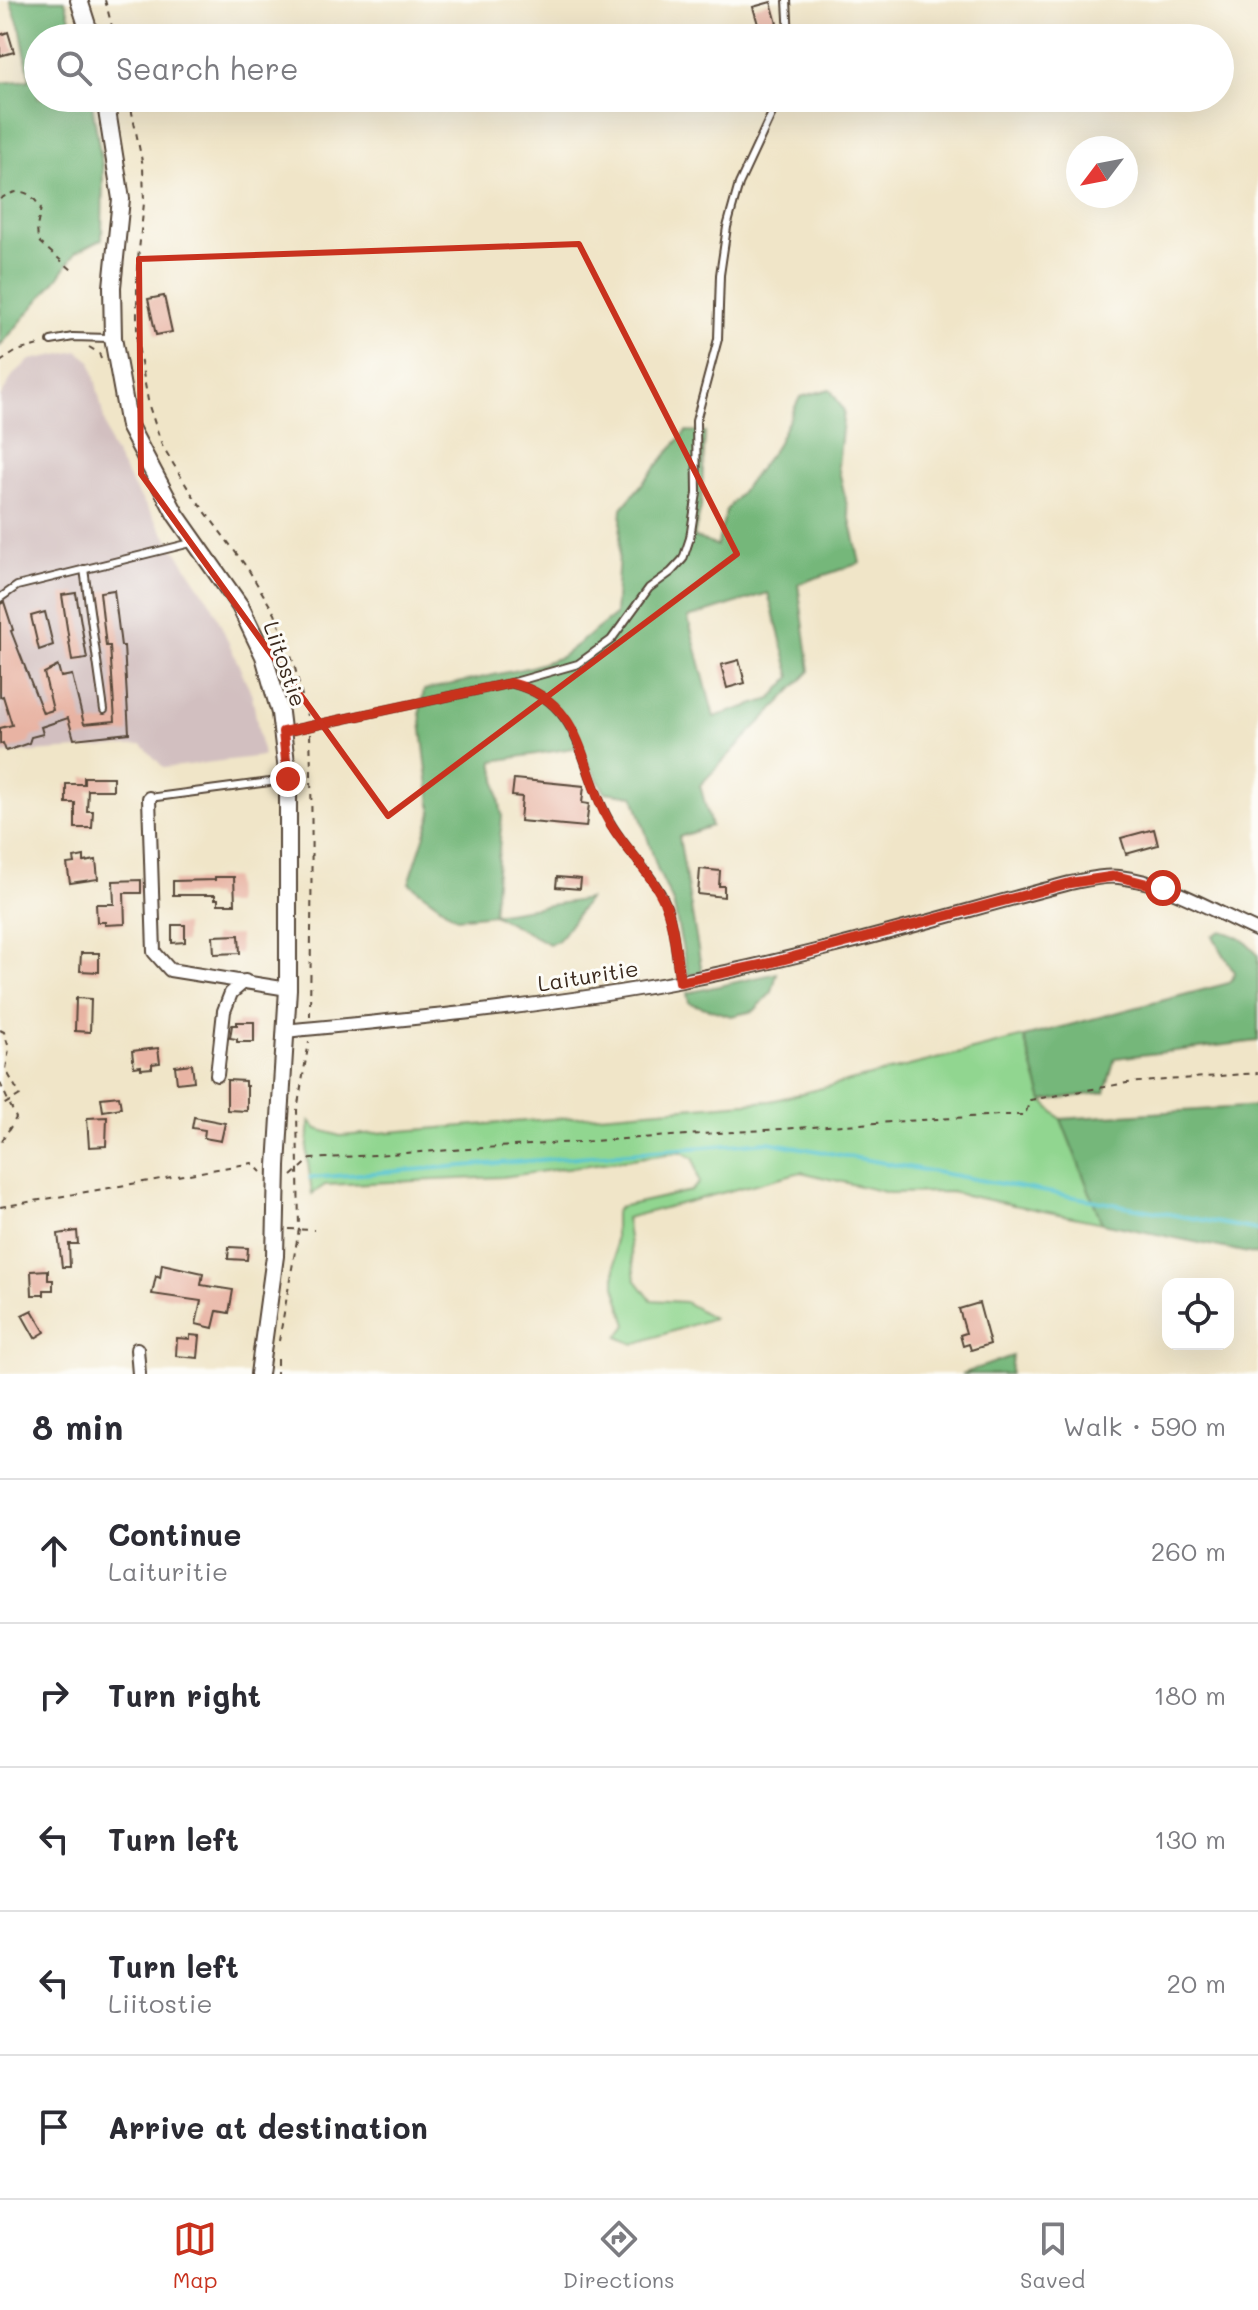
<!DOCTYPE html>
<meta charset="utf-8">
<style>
:root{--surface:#fff;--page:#f2f2f3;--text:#2b2b33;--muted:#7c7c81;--line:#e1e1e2;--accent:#c8321e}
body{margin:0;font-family:Mali,sans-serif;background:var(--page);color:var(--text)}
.controls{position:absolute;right:24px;bottom:24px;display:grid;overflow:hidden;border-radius:16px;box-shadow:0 8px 32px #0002}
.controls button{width:72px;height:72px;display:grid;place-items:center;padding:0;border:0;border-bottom:2px solid var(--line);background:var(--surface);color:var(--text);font:40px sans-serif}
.compass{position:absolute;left:1066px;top:136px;width:72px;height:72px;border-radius:50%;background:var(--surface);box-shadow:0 8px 32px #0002;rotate:238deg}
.stop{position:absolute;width:24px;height:24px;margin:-18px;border:6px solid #c8321e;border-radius:50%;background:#fff}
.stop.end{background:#c8321e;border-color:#fff;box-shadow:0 2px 8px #0008}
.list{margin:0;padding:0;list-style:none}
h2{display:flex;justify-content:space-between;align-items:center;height:104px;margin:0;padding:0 32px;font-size:34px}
h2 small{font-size:26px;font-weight:400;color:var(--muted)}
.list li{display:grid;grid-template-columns:52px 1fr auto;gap:24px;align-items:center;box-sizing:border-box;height:144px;padding:0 32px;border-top:2px solid var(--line)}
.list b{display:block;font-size:30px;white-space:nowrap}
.list p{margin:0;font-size:26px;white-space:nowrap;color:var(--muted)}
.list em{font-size:26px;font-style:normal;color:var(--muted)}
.icon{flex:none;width:44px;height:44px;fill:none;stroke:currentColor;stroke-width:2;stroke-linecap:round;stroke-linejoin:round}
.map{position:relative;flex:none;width:1258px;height:1374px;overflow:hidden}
.search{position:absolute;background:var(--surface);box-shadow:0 8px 32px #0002;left:24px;right:24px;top:24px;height:88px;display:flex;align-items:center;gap:20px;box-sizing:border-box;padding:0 28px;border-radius:44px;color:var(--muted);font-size:30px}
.sheet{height:824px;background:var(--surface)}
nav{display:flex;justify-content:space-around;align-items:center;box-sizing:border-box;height:112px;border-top:2px solid var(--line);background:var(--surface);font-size:22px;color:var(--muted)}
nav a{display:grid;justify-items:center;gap:4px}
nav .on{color:var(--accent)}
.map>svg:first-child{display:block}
.industrial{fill:#d2bfc0}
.green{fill:#91d690;stroke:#668057;stroke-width:2}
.forest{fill:#74b77a;stroke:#58704c;stroke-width:2;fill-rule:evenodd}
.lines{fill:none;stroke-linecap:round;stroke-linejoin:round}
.stream{stroke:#58c5cf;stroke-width:4}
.building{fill:#e8b3a3}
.service-casing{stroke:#564638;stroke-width:10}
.minor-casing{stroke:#564638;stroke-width:16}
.tertiary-casing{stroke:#564638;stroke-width:20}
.path{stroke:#564638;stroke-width:2;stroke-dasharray:6 6;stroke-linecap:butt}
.service{stroke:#fff;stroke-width:6}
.minor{stroke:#fff;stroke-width:12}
.tertiary{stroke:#fff;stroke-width:16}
.route{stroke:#c8321e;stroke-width:10}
.marked{fill:none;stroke:#c8321e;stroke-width:6;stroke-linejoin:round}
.labels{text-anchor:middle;stroke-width:6;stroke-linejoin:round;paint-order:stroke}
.street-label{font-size:22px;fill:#3b2a1e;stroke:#fdfcf7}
</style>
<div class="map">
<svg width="1258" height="1374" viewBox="0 0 1258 1374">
<rect width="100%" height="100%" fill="#fdfcf7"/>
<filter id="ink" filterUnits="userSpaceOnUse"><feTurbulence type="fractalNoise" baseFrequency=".0125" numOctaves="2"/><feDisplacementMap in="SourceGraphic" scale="16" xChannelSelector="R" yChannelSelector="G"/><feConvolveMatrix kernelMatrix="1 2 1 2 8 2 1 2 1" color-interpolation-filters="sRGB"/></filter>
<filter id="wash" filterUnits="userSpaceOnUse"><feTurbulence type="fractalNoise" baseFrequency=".006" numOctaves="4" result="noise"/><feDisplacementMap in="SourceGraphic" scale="32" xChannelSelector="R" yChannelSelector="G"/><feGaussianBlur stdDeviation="1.8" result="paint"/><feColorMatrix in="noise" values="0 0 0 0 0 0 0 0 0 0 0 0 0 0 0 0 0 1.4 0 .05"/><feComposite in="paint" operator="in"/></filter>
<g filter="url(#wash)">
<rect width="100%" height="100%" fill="#f0e5c8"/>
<path class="industrial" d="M78,351l13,10 19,84 26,46 76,114 40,90 11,61 -99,12 -22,-23 -142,9v-356l13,-23 17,-15z"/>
<path class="green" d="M1024,1037l19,64 18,18 41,104 -152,-31 -61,1 -88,-21 -175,46 9,61 16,21 34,2 28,16 -79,26 -16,-7 9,-12 -12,-39v-73l4,-6 72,-16 8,-8 -5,-24 -12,-7 -180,25 -177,8 -13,9 -5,-40 3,-33 7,8 23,7 431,-35z"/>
<g class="forest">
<path d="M10,0h55l10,38h-37v60h53l12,73 -1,68 -26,13 -18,26 -58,68v-263l30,-3 -9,-49z"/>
<path d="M830,389l14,22 -6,55 22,97 -62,21 12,87 -110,114 11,41 -32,11 23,136 -14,2 -15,-73 -15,-31 -24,-75 -29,-4 -26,-45 -86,14 9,55 -9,98 95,-15 -30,42 -9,3 -56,-30 -36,4 -48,-35 23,-70 -12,-101 4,-22 107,-23 30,-10 54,-42 7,-107 64,-77 19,1 -4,75 -7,30 23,9 9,-35 49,-63 25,-51zM768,593l23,84 -20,22 -57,18 -26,-99z"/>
<path d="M1221,931c15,4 28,10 37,25v85l-143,17 -10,34 -62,9 -19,-64 205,-54 4,-5 1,-6 -21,-36z"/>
<path d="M777,973l-5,19 -18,19 -23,5 -42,-13 -2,-10z"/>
<path d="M1258,1106v149l-156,-32 -41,-104z"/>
<path d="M1012,1356l-2,18h-48z"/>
</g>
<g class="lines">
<path class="stream" d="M310,1178l458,-36 490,88"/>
</g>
<g id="blocks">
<g class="building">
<path d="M771,2l10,36h-19l-9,-31z"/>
<path d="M8,32l6,20 -14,4v-21z"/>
<path d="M164,296l8,36 -16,3 -8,-36z"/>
<path d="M114,590l7,56h3l5,87 -55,6 -6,-21 -27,9 2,7 -12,3 -2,6 -23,8 -3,-8 -3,1v-16l12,-3 -9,-29 -3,1v-93l4,-2 9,28 -2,1 32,82 10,-3 -9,-37 14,-7 3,11 11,-2 12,49 31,-3 -5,-75h-4l-6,-54z"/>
<path d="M76,593l11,66 -15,2 -10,-66z"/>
<path d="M45,612l8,33 -14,5 -8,-34z"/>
<path d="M739,660l6,23 -18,5 -6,-23z"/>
<path d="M84,777h29v13h-25l-1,21h6l-1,17h-17v-25h-9v-19h18z"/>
<path d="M514,779l70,7 -2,17 7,1 -3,23 -66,-6 2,-24 -10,-1z"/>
<path d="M1154,829l4,16 -32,9 -5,-16z"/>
<path d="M84,856v6l12,-2 2,19 -28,4 -3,-19 8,-1 -1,-5z"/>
<path d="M700,869l20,2 -1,15h5v11l-26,-3z"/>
<path d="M215,877h19l1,27h-17v-5h-3v-4h-42v-14l42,-1z"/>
<path d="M557,877l24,2 -1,10 -24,-2z"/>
<path d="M141,880v13h-17l1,31 -20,1v-3h-8l-1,-18h18l-1,-23z"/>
<path d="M172,925h13v17l-13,1z"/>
<path d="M239,935l1,18 -26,1 -1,-18z"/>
<path d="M81,953h18v19l-19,-1z"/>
<path d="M76,998l15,1 -1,33 -15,-1z"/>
<path d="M237,1022h17v20h-17v-3l-7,-1 2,-13h5z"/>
<path d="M158,1048l2,15 -8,1v4l-11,1v-3l-7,1 -2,-16z"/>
<path d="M192,1064l2,17 -17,2 -2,-17z"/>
<path d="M227,1080l18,1v5h2v25l-20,-1z"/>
<path d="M119,1096l2,12 -18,3 -2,-13z"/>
<path d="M107,1117l-1,29 -17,1 -2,-29z"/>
<path d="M194,1117l31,6 -4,18 -17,-3 1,-8 -13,-2z"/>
<path d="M77,1231l1,13h-9l1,23h-8l-4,-33z"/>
<path d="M229,1247l19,1 -1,12 -19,-1z"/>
<path d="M162,1264l41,9 -2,12 32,5 -4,23 -12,-2 -4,17 -17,-4 5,-23 -49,-7 4,-18 4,2z"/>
<path d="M48,1270v10h5v10h-9v5h-12l-1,-24z"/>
<path d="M979,1303l11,41 -19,6 -2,-6 -6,2 -3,-11 6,-2 -7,-24z"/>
<path d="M32,1310l13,22 -10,6 -13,-23z"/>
<path d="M190,1335l10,1 -2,22 -22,-2 1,-18 13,1z"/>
</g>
</g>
</g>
<g filter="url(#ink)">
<use href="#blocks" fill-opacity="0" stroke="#564638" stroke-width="2"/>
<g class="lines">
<defs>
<g id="service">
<path d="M787,0l2,38"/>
<path d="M51,341l22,-4 36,1"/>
<path d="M84,569l20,141"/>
<path d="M0,598l17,-12 174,-43"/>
<path d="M513,684c71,18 66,85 97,138 15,27 39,48 53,75 11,23 13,60 17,85"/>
<path d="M283,732l228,-49 67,-19 33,-24 38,-52 22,-16 12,-13 7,-21 7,-45 -1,-72 22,-82 2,-64 7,-48 12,-43 40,-86"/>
<path d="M149,798l136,-18"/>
</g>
<g id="minor">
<path d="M149,798l5,154 16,18 118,19"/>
<path d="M285,1031c133,-13 266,-25 397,-50 131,-25 259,-64 388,-98 15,-3 34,-8 49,-6 51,6 93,34 139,54"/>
<path d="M217,1075l7,-64 7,-18 14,-12"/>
<path d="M137,1349l2,25"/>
</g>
<g id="tertiary">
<path d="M79,0l12,38"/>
<path d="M105,98l16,101 -9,88 1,51 16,88 47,89 64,91 24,50 16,57 8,66v210l-11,177 -2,90 -16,118"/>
</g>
</defs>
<use href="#service" class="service-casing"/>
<use href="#minor" class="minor-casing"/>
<use href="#tertiary" class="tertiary-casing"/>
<g class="path">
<path d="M105,0l10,38"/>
<path d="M129,98l14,68 1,37 -7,66v71l12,66 13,39 27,45 59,79 27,45 19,50 13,52"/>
<path d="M0,199c19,-12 29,-9 41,9l-4,19 1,14 34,29"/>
<path d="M89,347l10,6 2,6"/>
<path d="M0,362l17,-11 25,-7"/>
<path d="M310,734c3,94 1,188 0,282"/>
<path d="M0,1030l4,2 5,16 -3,22 14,25 -20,12"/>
<path d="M0,1083l16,35 -16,26"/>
<path d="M292,1176l19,-17 689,-44h25l5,-15 97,-17 131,-10"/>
<path d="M0,1207l252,-44 9,9"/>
<path d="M289,1229l25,1"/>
<path d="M279,1341l20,-112 -2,-119 12,-68"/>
<path d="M277,1359v15"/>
</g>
<use href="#service" class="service"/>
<use href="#minor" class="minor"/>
<use href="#tertiary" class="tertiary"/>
</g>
</g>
<g class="lines" filter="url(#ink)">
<path class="route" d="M288,779l-5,-47 228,-49c72,19 67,76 95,133 15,29 41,51 56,81 12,22 14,59 18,85l90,-19 300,-80 46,-7 47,12"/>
</g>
<path class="marked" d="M579,244l158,310 -349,262 -247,-342 -2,-215z"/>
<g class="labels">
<g class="street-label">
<text transform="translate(285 664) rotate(71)" y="8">Liitostie</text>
<text transform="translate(588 976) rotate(-9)" y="8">Laituritie</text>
</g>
</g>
</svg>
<div class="controls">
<button><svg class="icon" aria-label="locate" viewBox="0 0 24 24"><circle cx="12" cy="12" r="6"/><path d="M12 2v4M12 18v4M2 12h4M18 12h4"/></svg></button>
</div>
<svg class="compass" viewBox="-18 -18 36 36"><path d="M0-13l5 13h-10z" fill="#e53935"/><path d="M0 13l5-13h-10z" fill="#7c7c81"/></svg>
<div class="stop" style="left:1163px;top:888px"></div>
<div class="stop end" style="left:288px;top:779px"></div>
<div class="search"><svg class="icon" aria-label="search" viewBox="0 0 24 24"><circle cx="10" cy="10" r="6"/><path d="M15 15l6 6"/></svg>Search here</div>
</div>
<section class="sheet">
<h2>8 min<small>Walk · 590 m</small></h2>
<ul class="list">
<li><svg class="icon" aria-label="ahead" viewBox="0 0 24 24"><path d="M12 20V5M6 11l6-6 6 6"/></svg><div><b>Continue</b><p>Laituritie</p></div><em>260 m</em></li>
<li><svg class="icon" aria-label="right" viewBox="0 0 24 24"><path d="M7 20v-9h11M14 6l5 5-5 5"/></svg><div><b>Turn right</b></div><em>180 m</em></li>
<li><svg class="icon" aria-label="left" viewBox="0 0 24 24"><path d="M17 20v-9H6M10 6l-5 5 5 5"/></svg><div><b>Turn left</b></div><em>130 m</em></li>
<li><svg class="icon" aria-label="left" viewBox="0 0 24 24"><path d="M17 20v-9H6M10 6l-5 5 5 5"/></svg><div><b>Turn left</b><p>Liitostie</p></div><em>20 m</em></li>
<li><svg class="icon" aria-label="arrive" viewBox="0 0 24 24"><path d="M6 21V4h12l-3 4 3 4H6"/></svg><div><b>Arrive at destination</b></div></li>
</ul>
</section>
<nav>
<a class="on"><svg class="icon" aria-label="map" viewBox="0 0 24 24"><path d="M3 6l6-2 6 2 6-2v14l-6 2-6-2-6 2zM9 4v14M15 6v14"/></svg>Map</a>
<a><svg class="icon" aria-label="directions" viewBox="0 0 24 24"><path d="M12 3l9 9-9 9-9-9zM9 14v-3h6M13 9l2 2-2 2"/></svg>Directions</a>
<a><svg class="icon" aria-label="saved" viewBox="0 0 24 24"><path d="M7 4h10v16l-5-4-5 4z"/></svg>Saved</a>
</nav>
